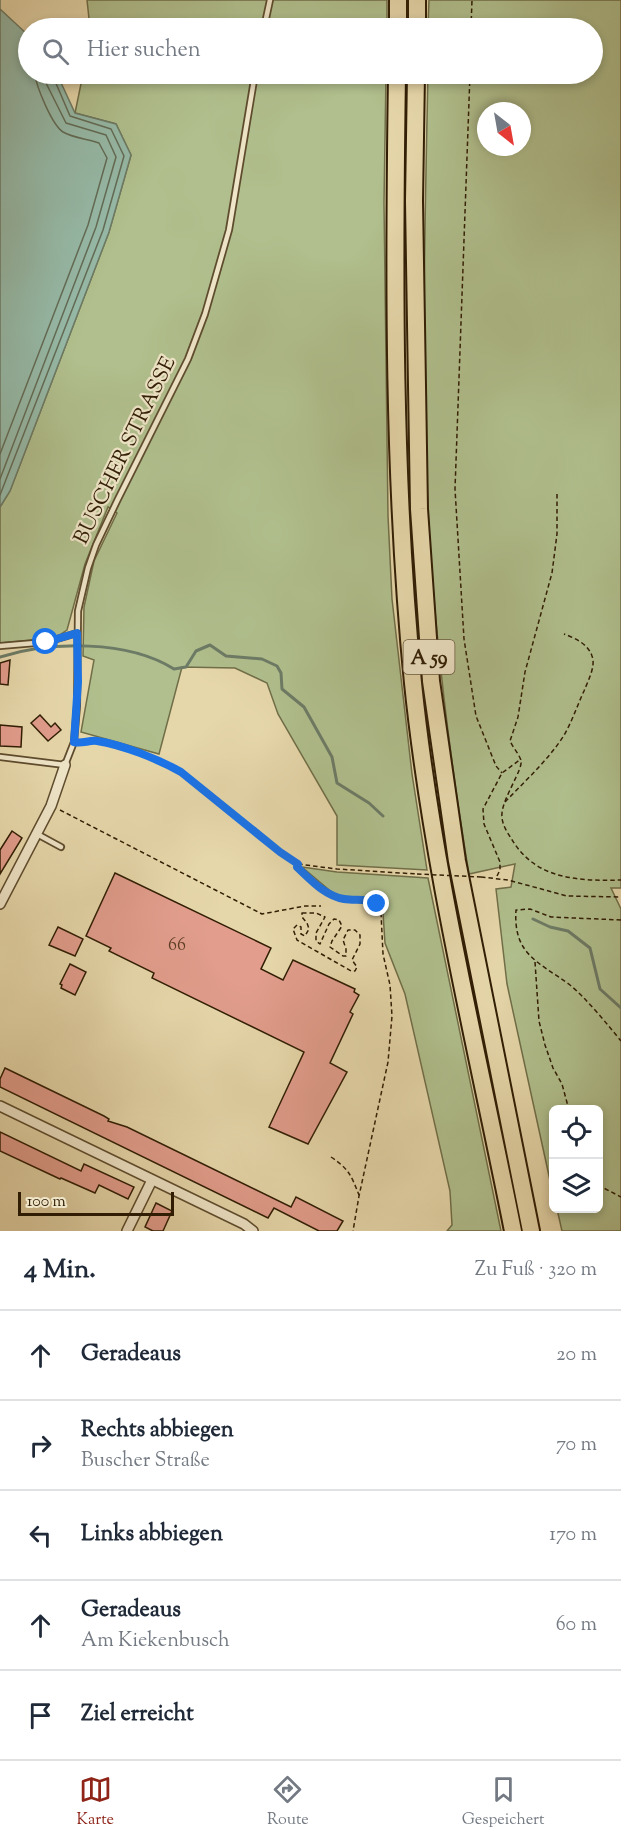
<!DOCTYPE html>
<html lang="de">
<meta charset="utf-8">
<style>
:root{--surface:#fff;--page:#f2f2f3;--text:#1f2937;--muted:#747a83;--line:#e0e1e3;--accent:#8f2418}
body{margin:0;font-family:"Sorts Mill Goudy",serif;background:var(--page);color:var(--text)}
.controls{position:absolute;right:18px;bottom:18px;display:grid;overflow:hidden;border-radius:9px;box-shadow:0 3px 9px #0003}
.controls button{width:54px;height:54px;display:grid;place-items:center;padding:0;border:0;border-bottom:2px solid var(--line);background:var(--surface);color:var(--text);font:30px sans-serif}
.compass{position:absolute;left:477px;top:102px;width:54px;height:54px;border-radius:50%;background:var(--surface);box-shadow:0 3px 9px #0003;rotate:149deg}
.scale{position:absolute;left:18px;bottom:15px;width:156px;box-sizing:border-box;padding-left:6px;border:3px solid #301d04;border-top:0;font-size:16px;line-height:21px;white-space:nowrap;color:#301d04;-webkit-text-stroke:4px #efe5c8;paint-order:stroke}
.stop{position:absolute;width:18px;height:18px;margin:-14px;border:4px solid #1a73e8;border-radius:50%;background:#fff}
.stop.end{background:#1a73e8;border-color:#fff;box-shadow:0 2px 6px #0008}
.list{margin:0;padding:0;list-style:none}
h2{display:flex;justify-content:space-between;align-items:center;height:78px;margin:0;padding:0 24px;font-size:26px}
h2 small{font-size:20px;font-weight:400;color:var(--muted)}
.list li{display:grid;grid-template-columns:39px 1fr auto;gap:18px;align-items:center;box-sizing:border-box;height:90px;padding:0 24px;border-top:2px solid var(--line)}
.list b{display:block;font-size:22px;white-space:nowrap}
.list p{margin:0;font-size:20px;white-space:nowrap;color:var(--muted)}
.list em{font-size:20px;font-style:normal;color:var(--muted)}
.icon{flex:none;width:33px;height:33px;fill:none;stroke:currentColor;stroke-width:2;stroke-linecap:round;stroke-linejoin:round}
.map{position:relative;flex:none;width:621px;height:1231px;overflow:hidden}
.search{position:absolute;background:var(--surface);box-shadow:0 3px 9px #0003;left:18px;right:18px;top:18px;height:66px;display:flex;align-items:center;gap:15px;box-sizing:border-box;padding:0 21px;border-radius:33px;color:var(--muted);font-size:22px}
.sheet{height:528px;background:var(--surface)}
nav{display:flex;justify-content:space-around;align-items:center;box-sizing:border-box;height:84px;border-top:2px solid var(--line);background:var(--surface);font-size:16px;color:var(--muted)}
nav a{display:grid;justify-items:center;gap:3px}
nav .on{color:var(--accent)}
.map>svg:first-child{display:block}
.green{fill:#b0bf8d;stroke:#706e48;stroke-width:1.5;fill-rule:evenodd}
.water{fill:#96baa8;stroke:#6d7b66;stroke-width:1.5}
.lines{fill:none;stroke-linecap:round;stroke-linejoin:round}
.shore{stroke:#636c56;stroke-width:1.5}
.stream{stroke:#6d7b66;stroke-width:3}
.building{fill:#e29d8c;stroke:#301d04;stroke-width:1.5}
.service-casing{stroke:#5e4c2e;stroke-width:8}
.minor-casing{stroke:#5e4c2e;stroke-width:12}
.motorway-casing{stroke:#301d04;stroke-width:20}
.path{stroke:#301d04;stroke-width:1.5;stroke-dasharray:4.5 3;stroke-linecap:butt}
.service{stroke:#efe5c8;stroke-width:4.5}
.minor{stroke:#efe5c8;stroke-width:9}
.motorway{stroke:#e6d7aa;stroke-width:16}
.path-bridge{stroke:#301d04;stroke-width:1.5;stroke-dasharray:4.5 3;stroke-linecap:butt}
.route{stroke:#1a73e8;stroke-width:8}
.labels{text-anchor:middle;stroke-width:4.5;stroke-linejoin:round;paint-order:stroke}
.number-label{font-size:18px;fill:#5c3d26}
.shield{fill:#efe5c8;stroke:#69593f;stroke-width:1.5}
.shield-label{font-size:20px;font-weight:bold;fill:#301d04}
.street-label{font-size:21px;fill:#301d04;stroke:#efe5c8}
</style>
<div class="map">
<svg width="621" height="1231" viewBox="0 0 621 1231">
<rect width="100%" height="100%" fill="#e6d7aa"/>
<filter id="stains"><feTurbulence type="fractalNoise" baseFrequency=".00333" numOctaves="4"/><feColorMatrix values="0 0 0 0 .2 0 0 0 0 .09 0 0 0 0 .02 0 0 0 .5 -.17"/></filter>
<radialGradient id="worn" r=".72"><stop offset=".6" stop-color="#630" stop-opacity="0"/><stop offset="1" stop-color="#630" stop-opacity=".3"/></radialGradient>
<g class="green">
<path d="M87,0h300v28h-297z"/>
<path d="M429,0h192v888h-10l10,21v322h-59l-5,-22 41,-1v-98h-44l-1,84 -46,-210 -11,-95 15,-2 4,-23 -46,10c-20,-121 -35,-242 -41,-365 -7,-145 -3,-291 0,-435h164v-46h-164zM486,111h36v36h-36z"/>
<path d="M83,74h303l-2,129 4,313 4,83 20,175 15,96 -90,-5v-49l-59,-102 -11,-31 -32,-15 -53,-1 -23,87 -78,-22 13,-72 -11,-4 1,-49 10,-46 23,-48 -9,-6 -23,57 -18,66 -12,8 -55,5v-136l10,-16 99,-259 22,-77 -15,-31 -41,-11z"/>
<path d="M302,867l35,5 91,6 73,353h-54l5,-6 -2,-34 -45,-197 -20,-51 -2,-30 -4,-11 -7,-4 -26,-1 -12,-3z"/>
</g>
<path class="water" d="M0,0v9l28,26v39h29l18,39 41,11 15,31 -22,77 -99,259 -10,16z"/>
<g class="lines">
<g class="shore">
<path d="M0,454l88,-229 19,-67 -8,-15c-11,-4 -26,-5 -36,-11 -11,-7 -27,-46 -28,-58"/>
<path d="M0,479l96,-252 20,-70 -10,-22 -40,-12 -21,-42 -1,-7"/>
<path d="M0,495l103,-265 21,-74 -13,-27 -41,-13 -18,-42"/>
</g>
<g class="stream">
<path d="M0,657c51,-16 128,-17 174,12l12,-2 10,-16 14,-6 16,11 36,3 15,7 4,7 1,16 22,18 28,50 5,26 32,20 14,13"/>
<path d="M533,919l17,8 18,4 22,17 10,41 21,19"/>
</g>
</g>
<g class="building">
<path d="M10,660l-2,25 -8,-1v-21z"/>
<path d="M40,715l11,12 4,-4 6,7 -13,11 -17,-18z"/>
<path d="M0,725l22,2 -1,20 -21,-1z"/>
<path d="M12,831l10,7 -22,36v-24z"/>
<path d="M115,873l156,75 -10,21 22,11 10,-20 62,29 -1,3 5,3 -9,17 3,2 -23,49 17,9 -39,72 -39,-17 35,-75 -152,-74 2,-5 -45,-22 2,-3 -25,-12z"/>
<path d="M58,927l25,12 -8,17 -26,-11z"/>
<path d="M70,964l16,8 -11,23 -14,-7 1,-3 -2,-1z"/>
<path d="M5,1068l99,48 5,3 -1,2 19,6 164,80 5,-10 47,24 -6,10h-18l-45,-23 -6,10 -268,-131v-8z"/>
<path d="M0,1132l81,39 3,-7 50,23 -6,12 -29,-14 -4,8 -34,-15 -1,1 -60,-28z"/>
<path d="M156,1203l16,8 -9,20h-10l-8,-4z"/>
</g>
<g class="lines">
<defs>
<g id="service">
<path d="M264,28l6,-28"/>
<path d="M0,646l47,-4 30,-9"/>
<path d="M0,757l65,8 9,-23 3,-36 1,-95 10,-43 8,-23 21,-44 71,-142 17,-45 24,-84 26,-156"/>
<path d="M37,834l24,13"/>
</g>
<g id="minor">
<path d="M0,904l51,-98 14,-41"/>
<path d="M0,1106l244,118 9,7"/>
<path d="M127,1231l25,-51"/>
</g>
<g id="motorway">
<path d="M417,0v28"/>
<path d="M398,28v-28"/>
<path d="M397,74c-3,202 -4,407 16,609 19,185 64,366 100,548"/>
<path d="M416,74l-2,127 5,308 12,172 26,180 74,370"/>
</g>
</defs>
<use href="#service" class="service-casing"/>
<use href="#minor" class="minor-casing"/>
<use href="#motorway" class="motorway-casing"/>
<g class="path">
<path d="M471,28l1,-28"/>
<path d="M470,74l-15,415 9,150 12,77 20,50 6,7"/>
<path d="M557,494v40l-5,39 -27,99 -7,45 -8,24c3,7 10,14 11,20 2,8 -18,37 -19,52 -1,9 4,18 9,25 24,42 67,43 110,42"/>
<path d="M81,743c27,-6 76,15 100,29l99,81 18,11 39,5 80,5"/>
<path d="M505,802c20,-21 42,-41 58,-65 9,-15 14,-31 21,-46 4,-10 12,-25 8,-35 -4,-12 -17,-18 -28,-22"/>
<path d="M60,810l202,104 43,-8h16"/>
<path d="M298,864l-1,3 37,30 11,3h26l6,4 4,9 2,41 7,31 2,31 -4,46 -29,134 -6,35"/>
<path d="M497,876l3,-6v-8l-16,-38 -1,-15 19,-36 19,-14"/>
<path d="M481,877l27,3 59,16 54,1"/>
<path d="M302,913h14l9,4 -9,16v8l4,3 9,-20 5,-5 5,1 3,6 -10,15 -2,6 13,9h3v-7l-3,-9 5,-10h7l5,5v9l-8,16 5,7 -2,4h-4l-54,-31 -4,-11 4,-4 4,2v7l4,2 4,-7 -2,-6 -5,-6z"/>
<path d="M621,920l-70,-3 -21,-8 -14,1c-3,45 23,52 54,75 15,12 38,40 51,56"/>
<path d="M535,962l4,59 6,24 8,23 9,16 7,26"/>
<path d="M331,1157c18,12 20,18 28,38"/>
<path d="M598,1185l23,12"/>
</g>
<use href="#service" class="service"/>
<use href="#minor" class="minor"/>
<use href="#motorway" class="motorway"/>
<path class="path-bridge" d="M417,874l64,3"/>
</g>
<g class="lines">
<path class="route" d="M46,642l31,-9 1,49 -4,60c8,2 15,-2 23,-1 26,4 61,18 84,31l99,80 18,12 -1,3c14,13 28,29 47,32 12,2 23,-1 33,5"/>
</g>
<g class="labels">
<g class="number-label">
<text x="177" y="950">66</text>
</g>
<rect class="shield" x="403.5" y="640" width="51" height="34" rx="4.5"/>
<g class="shield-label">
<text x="429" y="664">A 59</text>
</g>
<g class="street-label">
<text transform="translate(124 450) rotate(-64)" y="7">BUSCHER STRASSE</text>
</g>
</g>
<rect width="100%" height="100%" filter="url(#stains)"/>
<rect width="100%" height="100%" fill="url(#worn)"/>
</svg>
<div class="controls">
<button><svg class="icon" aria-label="locate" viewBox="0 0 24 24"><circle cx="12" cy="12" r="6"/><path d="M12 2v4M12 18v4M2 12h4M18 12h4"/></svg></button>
<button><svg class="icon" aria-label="layers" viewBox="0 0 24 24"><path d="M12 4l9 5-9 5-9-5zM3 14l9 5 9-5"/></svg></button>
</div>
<svg class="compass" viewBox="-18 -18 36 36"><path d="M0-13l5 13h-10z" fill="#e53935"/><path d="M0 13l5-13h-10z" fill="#747a83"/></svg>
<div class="scale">100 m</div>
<div class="stop" style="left:46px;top:642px"></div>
<div class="stop end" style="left:377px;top:904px"></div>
<div class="search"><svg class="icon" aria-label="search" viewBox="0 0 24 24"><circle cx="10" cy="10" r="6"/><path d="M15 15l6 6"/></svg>Hier suchen</div>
</div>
<section class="sheet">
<h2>4 Min.<small>Zu Fuß · 320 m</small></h2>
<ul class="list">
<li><svg class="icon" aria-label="ahead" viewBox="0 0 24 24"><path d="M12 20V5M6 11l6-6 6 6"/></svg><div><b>Geradeaus</b></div><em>20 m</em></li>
<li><svg class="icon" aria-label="right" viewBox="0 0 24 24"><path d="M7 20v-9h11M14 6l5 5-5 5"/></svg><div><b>Rechts abbiegen</b><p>Buscher Straße</p></div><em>70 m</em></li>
<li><svg class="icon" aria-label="left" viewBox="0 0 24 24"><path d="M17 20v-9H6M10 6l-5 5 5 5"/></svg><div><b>Links abbiegen</b></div><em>170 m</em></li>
<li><svg class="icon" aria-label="ahead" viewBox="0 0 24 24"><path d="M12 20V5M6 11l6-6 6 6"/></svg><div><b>Geradeaus</b><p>Am Kiekenbusch</p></div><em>60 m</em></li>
<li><svg class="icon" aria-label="arrive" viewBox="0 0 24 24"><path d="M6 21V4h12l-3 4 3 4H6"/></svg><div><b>Ziel erreicht</b></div></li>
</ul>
</section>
<nav>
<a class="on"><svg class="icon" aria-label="map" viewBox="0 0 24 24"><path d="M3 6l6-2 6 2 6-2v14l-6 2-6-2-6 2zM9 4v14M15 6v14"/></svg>Karte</a>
<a><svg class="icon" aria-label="directions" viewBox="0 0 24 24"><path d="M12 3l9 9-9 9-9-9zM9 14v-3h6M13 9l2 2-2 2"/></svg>Route</a>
<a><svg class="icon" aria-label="saved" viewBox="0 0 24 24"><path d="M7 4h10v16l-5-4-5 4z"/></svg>Gespeichert</a>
</nav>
